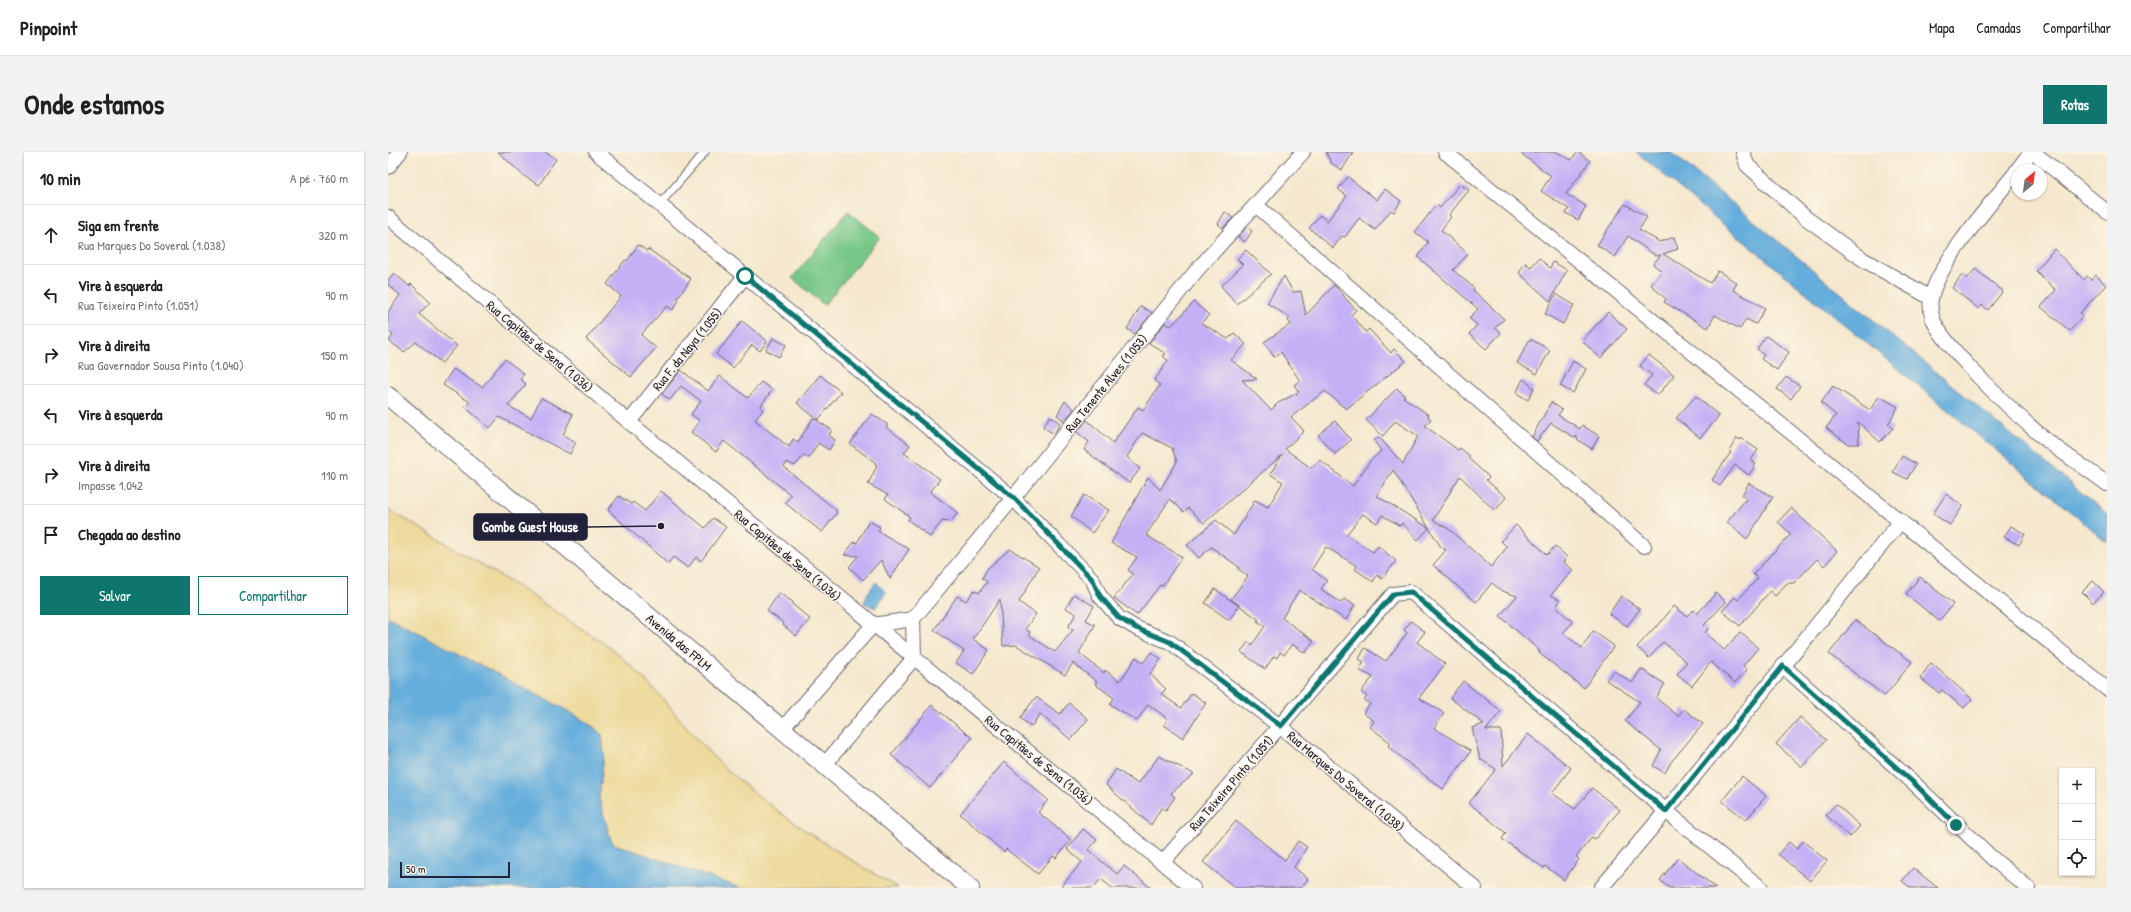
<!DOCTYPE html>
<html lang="pt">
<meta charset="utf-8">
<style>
:root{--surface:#fff;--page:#f2f2f2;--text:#202124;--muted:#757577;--line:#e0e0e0;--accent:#0f766e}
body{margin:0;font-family:"Patrick Hand",sans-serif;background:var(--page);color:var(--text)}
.controls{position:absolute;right:12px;bottom:12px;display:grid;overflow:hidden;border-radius:0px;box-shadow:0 1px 3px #0004}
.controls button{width:36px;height:36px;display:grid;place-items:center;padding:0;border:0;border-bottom:1px solid var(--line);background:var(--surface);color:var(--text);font:20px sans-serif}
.compass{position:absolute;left:1623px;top:12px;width:36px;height:36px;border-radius:50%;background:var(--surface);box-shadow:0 1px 3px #0004;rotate:29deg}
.scale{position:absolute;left:12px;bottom:10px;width:110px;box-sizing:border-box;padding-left:4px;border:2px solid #22223b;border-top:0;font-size:11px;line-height:14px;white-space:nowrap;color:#22223b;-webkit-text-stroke:3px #fcf5e5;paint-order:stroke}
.stop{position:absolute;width:12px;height:12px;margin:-9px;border:3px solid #0f766e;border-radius:50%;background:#fff}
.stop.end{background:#0f766e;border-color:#fff;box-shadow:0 1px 4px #0008}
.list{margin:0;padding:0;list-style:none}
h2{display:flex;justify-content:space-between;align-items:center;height:52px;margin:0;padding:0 16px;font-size:17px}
h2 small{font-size:13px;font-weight:400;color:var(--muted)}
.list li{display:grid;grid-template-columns:26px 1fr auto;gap:12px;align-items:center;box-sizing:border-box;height:60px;padding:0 16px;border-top:1px solid var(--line)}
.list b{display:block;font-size:15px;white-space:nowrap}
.list p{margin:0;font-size:13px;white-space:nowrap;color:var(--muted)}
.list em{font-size:13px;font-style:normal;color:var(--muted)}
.actions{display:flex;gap:8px;padding:12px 16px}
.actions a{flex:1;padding:9px 0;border:1px solid var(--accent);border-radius:0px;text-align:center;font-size:14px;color:var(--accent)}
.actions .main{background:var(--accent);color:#fff}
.icon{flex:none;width:22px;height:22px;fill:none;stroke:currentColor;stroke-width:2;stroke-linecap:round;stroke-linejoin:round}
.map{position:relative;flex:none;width:1719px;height:736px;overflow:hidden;border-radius:0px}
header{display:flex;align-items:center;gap:24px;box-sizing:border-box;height:56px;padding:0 20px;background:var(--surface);border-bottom:1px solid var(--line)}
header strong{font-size:19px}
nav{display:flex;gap:22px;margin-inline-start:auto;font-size:14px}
.intro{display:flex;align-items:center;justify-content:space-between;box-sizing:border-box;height:96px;padding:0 24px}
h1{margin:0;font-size:28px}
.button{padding:10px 18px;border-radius:0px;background:var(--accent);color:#fff;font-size:14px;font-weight:700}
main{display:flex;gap:24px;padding:0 24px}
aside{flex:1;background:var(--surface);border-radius:0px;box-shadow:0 1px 3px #0004}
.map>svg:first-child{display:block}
.green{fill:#77c788;stroke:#4c7462}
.sand{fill:#eeda9e;stroke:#887e6c}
.water{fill:#65addc;stroke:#44688c}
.building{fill:#c3b0f5;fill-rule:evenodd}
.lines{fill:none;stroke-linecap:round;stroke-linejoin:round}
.service-casing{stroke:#6c676f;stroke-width:9}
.minor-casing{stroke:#6c676f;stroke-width:16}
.tertiary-casing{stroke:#6c676f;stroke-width:20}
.service{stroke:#fff;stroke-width:7}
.minor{stroke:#fff;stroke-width:14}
.tertiary{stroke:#fff;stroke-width:18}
.route{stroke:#0f766e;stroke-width:5}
.labels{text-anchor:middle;stroke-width:3;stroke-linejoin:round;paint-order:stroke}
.street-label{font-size:13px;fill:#22223b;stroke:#fcf5e5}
.leader{fill:none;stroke:#22223b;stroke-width:1.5}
.callout-dot{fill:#22223b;stroke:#fcf5e5;stroke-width:1.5}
.callout{fill:#22223b;stroke:#22223b;stroke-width:1.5}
.callout-label{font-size:14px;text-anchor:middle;font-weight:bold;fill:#fff}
</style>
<header>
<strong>Pinpoint</strong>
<nav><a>Mapa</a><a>Camadas</a><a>Compartilhar</a></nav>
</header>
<div class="intro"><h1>Onde estamos</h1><a class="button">Rotas</a></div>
<main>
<aside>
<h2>10 min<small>A pé · 760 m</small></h2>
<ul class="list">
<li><svg class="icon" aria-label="ahead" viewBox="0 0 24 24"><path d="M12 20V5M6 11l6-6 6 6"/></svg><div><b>Siga em frente</b><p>Rua Marques Do Soveral (1.038)</p></div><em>320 m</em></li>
<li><svg class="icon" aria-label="left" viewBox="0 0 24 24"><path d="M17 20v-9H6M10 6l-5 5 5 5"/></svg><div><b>Vire à esquerda</b><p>Rua Teixeira Pinto (1.051)</p></div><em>90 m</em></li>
<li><svg class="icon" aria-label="right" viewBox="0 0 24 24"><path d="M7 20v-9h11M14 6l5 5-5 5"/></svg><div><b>Vire à direita</b><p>Rua Governador Sousa Pinto (1.040)</p></div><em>150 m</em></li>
<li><svg class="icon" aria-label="left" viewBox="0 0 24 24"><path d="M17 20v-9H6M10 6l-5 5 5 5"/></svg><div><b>Vire à esquerda</b></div><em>90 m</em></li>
<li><svg class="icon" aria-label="right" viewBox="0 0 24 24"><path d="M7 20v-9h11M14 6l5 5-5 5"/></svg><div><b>Vire à direita</b><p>Impasse 1.042</p></div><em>110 m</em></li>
<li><svg class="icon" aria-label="arrive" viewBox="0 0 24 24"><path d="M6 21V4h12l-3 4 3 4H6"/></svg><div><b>Chegada ao destino</b></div></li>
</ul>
<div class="actions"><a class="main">Salvar</a><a>Compartilhar</a></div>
</aside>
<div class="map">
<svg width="1719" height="736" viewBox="0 0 1719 736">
<rect width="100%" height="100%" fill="#fcf5e5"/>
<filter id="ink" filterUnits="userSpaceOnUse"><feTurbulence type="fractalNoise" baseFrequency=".025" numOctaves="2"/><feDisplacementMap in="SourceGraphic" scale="8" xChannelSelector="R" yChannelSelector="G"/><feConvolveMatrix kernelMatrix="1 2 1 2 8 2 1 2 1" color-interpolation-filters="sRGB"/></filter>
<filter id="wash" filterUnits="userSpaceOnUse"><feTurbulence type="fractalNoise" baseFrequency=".012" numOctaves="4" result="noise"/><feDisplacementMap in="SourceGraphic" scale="16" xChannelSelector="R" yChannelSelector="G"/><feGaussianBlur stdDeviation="0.9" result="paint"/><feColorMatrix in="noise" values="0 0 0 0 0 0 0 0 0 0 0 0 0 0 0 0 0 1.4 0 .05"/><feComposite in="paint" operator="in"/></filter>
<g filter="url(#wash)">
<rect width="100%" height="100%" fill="#f5e8cf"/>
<path class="green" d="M460,59l32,26 -56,68 -32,-27z"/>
<path class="sand" d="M0,357c62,37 124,72 183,113 16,11 33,20 48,33 39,33 68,77 105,112 52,48 114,85 174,121h-158l-126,-44 -3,-4 -12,-41 5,-45 -2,-19 -7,-7 -25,-16 -182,-95z"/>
<g class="water">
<path d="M1248,0h35l436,362v28z"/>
<path d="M488,430l10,10 -11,16 -11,-5 3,-9z"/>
<path d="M0,465l182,95 25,16 7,7 2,19 -5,45 12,41 3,4 126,44h-352z"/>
</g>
<g id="blocks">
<g class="building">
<path d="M110,0h47l11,7 -17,26 -15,-9z"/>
<path d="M938,0h27l-11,18 -11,-7z"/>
<path d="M1131,0h38l14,8 7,-8 12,9 -24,33 20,12 -8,14 -12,-7 3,-4 -28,-18 10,-15z"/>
<path d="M960,25l29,23 8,-11 16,12 -7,11 -3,-2 -16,20 -16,-12 -14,19 -3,-1 -9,12 -24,-20 11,-13 7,6 20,-25 -9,-7z"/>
<path d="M1072,32l9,6 -20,25 2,2 -10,13 27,24 -15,16 21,18 -1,2 31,29 -9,9 6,5 -15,16 -17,-15 8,-9 -8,-7 9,-9 -60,-52 10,-15 -13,-10 21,-27 4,3z"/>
<path d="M1237,52l22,13 -8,13 21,12 14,-5 4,12 -15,5 47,29 8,-12 19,12 -4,7 32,18 -9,16 -10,-5 -6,10 -25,-14 -7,13 -44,-26 2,-3 -15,-14 11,-13 -9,-8 8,-9 -5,1 -28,-20 -13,21 -18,-12z"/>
<path d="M837,60l8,6 -10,10 -5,-4z"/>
<path d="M859,75l5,4 -7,11 -7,-5z"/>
<path d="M250,93l9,6 1,-2 43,30 -14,20 2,1 -6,10 -6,-4 -26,29 15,13 -25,29 -45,-38 35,-43 -14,-12 18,-24 2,1z"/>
<path d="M1666,97l30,31 3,-4 4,4 5,-5 10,10 -26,28 3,2 -13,16 -29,-24 15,-17 -20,-19z"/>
<path d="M858,98l25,24 -34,30 -16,-18 22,-21 -6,-6z"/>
<path d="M1151,106l11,10 3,-6 14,8 -17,31 -31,-28 6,-10 6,4z"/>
<path d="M1587,117l28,22 -15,19 -6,-5 -3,4 -27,-21 10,-13 5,4z"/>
<path d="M6,121l15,13 2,-2 19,18 -11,12 38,32 -15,17 -26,-21 -12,10 -15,-11 4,-6 -5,-4v-19l12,-17 -12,-10v-5z"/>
<path d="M896,124l9,16 8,-1 5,24 28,-30 22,25 -5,5 15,17 3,-3 22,24 3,-4 12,12 -60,48 -21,-18 -34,26 13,14 -19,18 26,19 9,-8 33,26 17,-25 11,-10 -7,-10 5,-4 24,27 15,-28 -23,-15 -12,15 -17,-16 31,-32 8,8 -2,1 26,18 -1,2 3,2 -6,7 33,24 2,-2 10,8 -2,2 21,19 -3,3 20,17 -11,14 -35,-35 -27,44 16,9 42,38 16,-20 -6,-6 15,-16 31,30 8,-9 12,11 -4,5 10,8 -22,25 9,5 -4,7 17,15 -10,11 19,15 11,-17 21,15 -30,42 -45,-35 1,-2 -40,-35 17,-20 -15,-5 -10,-8 -16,19 -43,-37 13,-15 -5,-3 -12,-19 -11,12 -16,-17 -2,3 -18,-11 -5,8 -14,-9 -17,21 27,17 5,-6 18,15 -14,18 -5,-4 -4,7 -18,-13 2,-3 -31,-19 -14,22 15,12 -6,8 20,14 3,-4 11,6 -9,15 -47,-30 -17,28 32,23 -9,12 -13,-9 -8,11 -4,-3 -3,6 -3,-2 -9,13 -24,-17 7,-10 4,3 13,-19 -8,-5 2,-1 -28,-21 17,-23 -10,-7 1,-2 -28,-20 -12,11 -12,-13 29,-25 18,15 21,-35 13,7 15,-25 -13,-8 12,-19 -78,68 -16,-15 -4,4 -14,-13 -24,36 36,22 -20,29 -2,-1 -23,30 -23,-17 19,-24 -5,-4 9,-13 -26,-14 37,-66 12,13 17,-28 -5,-14 -30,-15 -15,24 13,12 -11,14 -45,-33 5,-8 -12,-10 10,-12 26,23 25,-36 5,3 17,-25 -6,-4 14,-20 -5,-5 3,-2 -17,-11 16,-20 6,3 23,-24 15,13 -8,8 27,16 6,-6 12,11 -15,16 26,19 -15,1 29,30 7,-7 21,-11 -5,-7 6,-4 -19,-29 -7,5 -10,-15 27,-18 -3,-3 2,-3 -23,-15zM1005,318l25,40 11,18 -52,-32z"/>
<path d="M1168,142l18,11 -11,19 -18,-10z"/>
<path d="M753,154l11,7 -17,21 -8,-5z"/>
<path d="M1220,160l19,17 -26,29 -19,-17z"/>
<path d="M354,169l25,20 -7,10 -8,-6 -19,23 -17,-14z"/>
<path d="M1378,184l23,16 -12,18 -16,-11 3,-4 -7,-6z"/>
<path d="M385,186l13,7 -7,12 -13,-7z"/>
<path d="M1142,187l20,11 -13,24 -20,-11z"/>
<path d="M1261,203l25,20 -16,20 -14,-10 8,-10 -12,-9z"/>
<path d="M117,207l19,15 -4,5 6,5 -18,22 23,12 10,-20 32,16 -10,21 13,7 -6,12 -71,-37 -9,11 -25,-21 5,-5 -27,-17 10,-16 29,18z"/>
<path d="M1185,209l13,8 -13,24 -13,-7z"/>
<path d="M293,218l27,21 12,-15 28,22 13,-16 11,8 -12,17 3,3 -8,10 34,27 4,-8 5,3 15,-24 19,12 -3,5 6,5 -6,10 -11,-7 -9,15 -5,-3 -9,11 -8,-4 -3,5 52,43v4l-14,18 -37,-29 6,-8 -67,-54 -8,11 -25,-20 9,-11 -9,-7 10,-13 -20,-15 -11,14 -8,-6z"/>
<path d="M432,223l21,17 -23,28 -21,-17z"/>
<path d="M1398,225l14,9 -9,13 -14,-10z"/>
<path d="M1135,227l11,9 -6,12 -12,-7z"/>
<path d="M1445,234l37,24 9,-14 19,11 -10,17 5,4 -13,14 -22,-20 1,22h-11l-22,-16 10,-13 -15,-12z"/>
<path d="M1308,244l23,20 -19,22 -24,-20z"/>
<path d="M677,249l9,8 -10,12 -7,-6z"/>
<path d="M1163,250l11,8 -4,5 22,14 2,-4 17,11 -7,13 -15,-10v-3l-2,2 -24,-15 -14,18 -5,-4z"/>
<path d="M484,262l16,11 -2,2 24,18 -6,8 36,26 -10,13 28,21 -8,9 -8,-1 -12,16 -22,-17 2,-3 -25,-18 3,-4 -20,-11 9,-18 -2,-2 1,-1 -26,-19z"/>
<path d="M662,264l10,7 -6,11 -11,-7z"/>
<path d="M947,269l16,19 -16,14 -17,-19z"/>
<path d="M1349,286l3,2 1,-2 17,12 -7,10 5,4 -7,11 -14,-10 -15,21 -8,-6 19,-28 -2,-1z"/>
<path d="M1514,304l14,8 -9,15 -14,-7z"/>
<path d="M1361,331l24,14 -26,42 -20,-17 20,-24 -5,-3z"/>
<path d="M273,339l44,37 8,-10 13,9 -25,34 -5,-4 -8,11 -15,-11 -5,7 -60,-54 11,-14 12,8 2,-2 12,9z"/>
<path d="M1558,342l17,12 -13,19 -17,-11z"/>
<path d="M696,343l25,15 -17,23 -21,-17z"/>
<path d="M1403,356l46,43 -13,15 -7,-7 -23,24h-7l-12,13 -5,-5 -30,35 -18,-15 13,-14 3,3 20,-22 -5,-4 38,-40 -13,-12z"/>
<path d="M481,369l11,6 -2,4 31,18 -19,30 -9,-19 -18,20 -14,-13 9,-11 -14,-1 10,-13 3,1z"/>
<path d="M1623,374l14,8 -6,11 -15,-8z"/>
<path d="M622,397l29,18 -20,35 17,12 -11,15 5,3 -1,3 26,17 18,-22 -5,-3 8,-13 -10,-6 8,-14 20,12 -8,14 9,5 -16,28 25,20 1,-3 15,11 16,-24 7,6 8,-11 10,7 -11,15 16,15 -5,5 20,14 11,-15 14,10 -23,35 -19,-13 4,-6 -20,-15 -11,17 -27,-17 4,-6 -19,-14 2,-2 -24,-19 -8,12 -49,-30 -13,1 -3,-47 -27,40 16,11 -16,24 -17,-11 8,-12 -30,-21 23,-34 9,5 8,-11 5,3 8,-11 -5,-4 6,-10z"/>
<path d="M1532,425l33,27 -14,17 -33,-27z"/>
<path d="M1705,429l11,11 -11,11 -11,-11z"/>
<path d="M827,437l24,17 -10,14 -24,-17z"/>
<path d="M391,441l14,9 -1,2 18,15 -14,17 -13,-11 1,-2 -17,-12z"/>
<path d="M1328,441l10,9 -22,23 4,4 -3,4 19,17 16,-18 18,16 -15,18 4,4 -12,13 -24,-21 -19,24 -15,-12 10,-12 -24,-20 -14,16 -12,-11 19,-21 1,1 17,-21 13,10 6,-6 4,4z"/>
<path d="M1233,444l19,13 -13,17 -18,-12z"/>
<path d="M1467,468l57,42 -27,34 -56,-42z"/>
<path d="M1023,469l14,11 -8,10 28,22 -26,34 25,15 -10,15 37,23 -28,38 -36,-27 -19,-16 3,-3 -21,-16 4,-6 -11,-8 7,-9 -6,-4 3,-3 -6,-5 12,-15 -14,-7 5,-8 -5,-3 6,-11 21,13 21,-28 -3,-3z"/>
<path d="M1543,511l41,36 -8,9 -22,-18 -3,3 -19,-15z"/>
<path d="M1253,517l24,15 -9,14 22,18 6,-7 19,15 -32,38 -6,11 -12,-7 8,-16 -36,-29 15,-19 -34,-22 8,-9 18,12z"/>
<path d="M1075,529l38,30 -15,19h15l2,36 25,-32 43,34 -19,25 23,16 17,-21 28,22 -25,29 -3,-2 -16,20 3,2 -15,21 -19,-14 -1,2 -42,-29 4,-6 -37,-30 27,-34 -16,-10 -8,-31 12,-4 -34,-26z"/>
<path d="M648,545l24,17 9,-11 19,16 -17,21 -31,-26 -9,13 -11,-9z"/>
<path d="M544,553l40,33 -42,50 -39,-33z"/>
<path d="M1412,565l26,23 -24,27 -26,-23z"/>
<path d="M771,604l35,18 -23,19 4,4 -9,13 -5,-2 -10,17 -45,-40 10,-16 22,15z"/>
<path d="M616,610l44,38 -10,12 33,28 -15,18 -3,-2 -15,18 -32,-25 -2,3 -44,-38z"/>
<path d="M1354,624l24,20 -20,24 -24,-19z"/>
<path d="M1448,652l24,22 -10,11 -24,-22z"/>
<path d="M848,669l49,39 13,-19 9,6 -13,20 14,12 -8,9h-64l-33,-26z"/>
<path d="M695,677l14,11 -9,10 29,24 7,-8 27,22h-39l-11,-9 -8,9h-33l22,-26 -15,-13z"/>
<path d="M1415,689l24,20 -17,20 -32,-27 11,-12 8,7z"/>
<path d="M1290,706l38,30h-47l-9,-8z"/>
<path d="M1525,716l25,20h-27l-9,-7z"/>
</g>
</g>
</g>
<g filter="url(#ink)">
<use href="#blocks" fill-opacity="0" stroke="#6c676f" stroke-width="1"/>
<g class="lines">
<defs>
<path id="service" d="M271,53l46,-53"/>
<g id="minor">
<path d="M208,0l417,346 79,81 8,17 19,22 17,10 34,14 111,85 194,161"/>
<path d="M1057,0l662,537"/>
<path d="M1355,0l4,13 59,53 58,42 67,38"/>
<path d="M1645,0l74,60"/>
<path d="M0,15l12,-15"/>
<path d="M1629,18l14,-18"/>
<path d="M1629,19c-23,29 -79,92 -86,127 -1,4 0,13 1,18 6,26 84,98 107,118 21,18 46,33 68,50"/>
<path d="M868,53l388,341"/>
<path d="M0,65l241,205 564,466"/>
<path d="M241,270l116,-146"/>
<path d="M1395,514l133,119 76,73 36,30"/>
<path d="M394,577l91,-104 40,-6"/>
<path d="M437,612l89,-106 -1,-39 100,-121 184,-228 106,-118"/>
<path d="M775,710l230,-268 18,-2 255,219 95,77"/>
<path d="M1213,736l65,-77 235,-290"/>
</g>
<path id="tertiary" d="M0,244l582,492"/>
</defs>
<use href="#service" class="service-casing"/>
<use href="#minor" class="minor-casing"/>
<use href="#tertiary" class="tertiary-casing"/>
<use href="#service" class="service"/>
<use href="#minor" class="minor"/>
<use href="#tertiary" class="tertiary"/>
</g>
</g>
<g class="lines" filter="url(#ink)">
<path class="route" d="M357,124l269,222 78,81 8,17 19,22 17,10 34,14 111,84 112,-132 18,-2 255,219 117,-145 133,119 40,40"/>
</g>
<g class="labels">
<g class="street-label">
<text transform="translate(152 194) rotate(40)" y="5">Rua Capitães de Sena (1.036)</text>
<text transform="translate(299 197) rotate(-51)" y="5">Rua F. da Naya (1.055)</text>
<text transform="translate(718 231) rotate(-51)" y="5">Rua Tenente Alves (1.053)</text>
<text transform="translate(400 403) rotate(40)" y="5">Rua Capitães de Sena (1.036)</text>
<text transform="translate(291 490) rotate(40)" y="5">Avenida das FPLM</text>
<text transform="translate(651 608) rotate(39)" y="5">Rua Capitães de Sena (1.036)</text>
<text transform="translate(958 629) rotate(40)" y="5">Rua Marques Do Soveral (1.038)</text>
<text transform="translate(843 631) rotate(-49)" y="5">Rua Teixeira Pinto (1.051)</text>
</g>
</g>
<path class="leader" d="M273 374L199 375"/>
<circle class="callout-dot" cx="273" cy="374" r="4"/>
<rect class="callout" x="86" y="362" width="113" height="26" rx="4"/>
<g class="callout-label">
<text x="142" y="380">Gombe Guest House</text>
</g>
</svg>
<div class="controls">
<button>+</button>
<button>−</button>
<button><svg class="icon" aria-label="locate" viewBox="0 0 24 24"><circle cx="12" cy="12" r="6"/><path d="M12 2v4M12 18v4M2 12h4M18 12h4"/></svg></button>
</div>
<svg class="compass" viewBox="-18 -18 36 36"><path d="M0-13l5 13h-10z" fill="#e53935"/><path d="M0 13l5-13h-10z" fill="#757577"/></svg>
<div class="scale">50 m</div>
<div class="stop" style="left:357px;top:124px"></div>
<div class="stop end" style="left:1568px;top:673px"></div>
</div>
</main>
